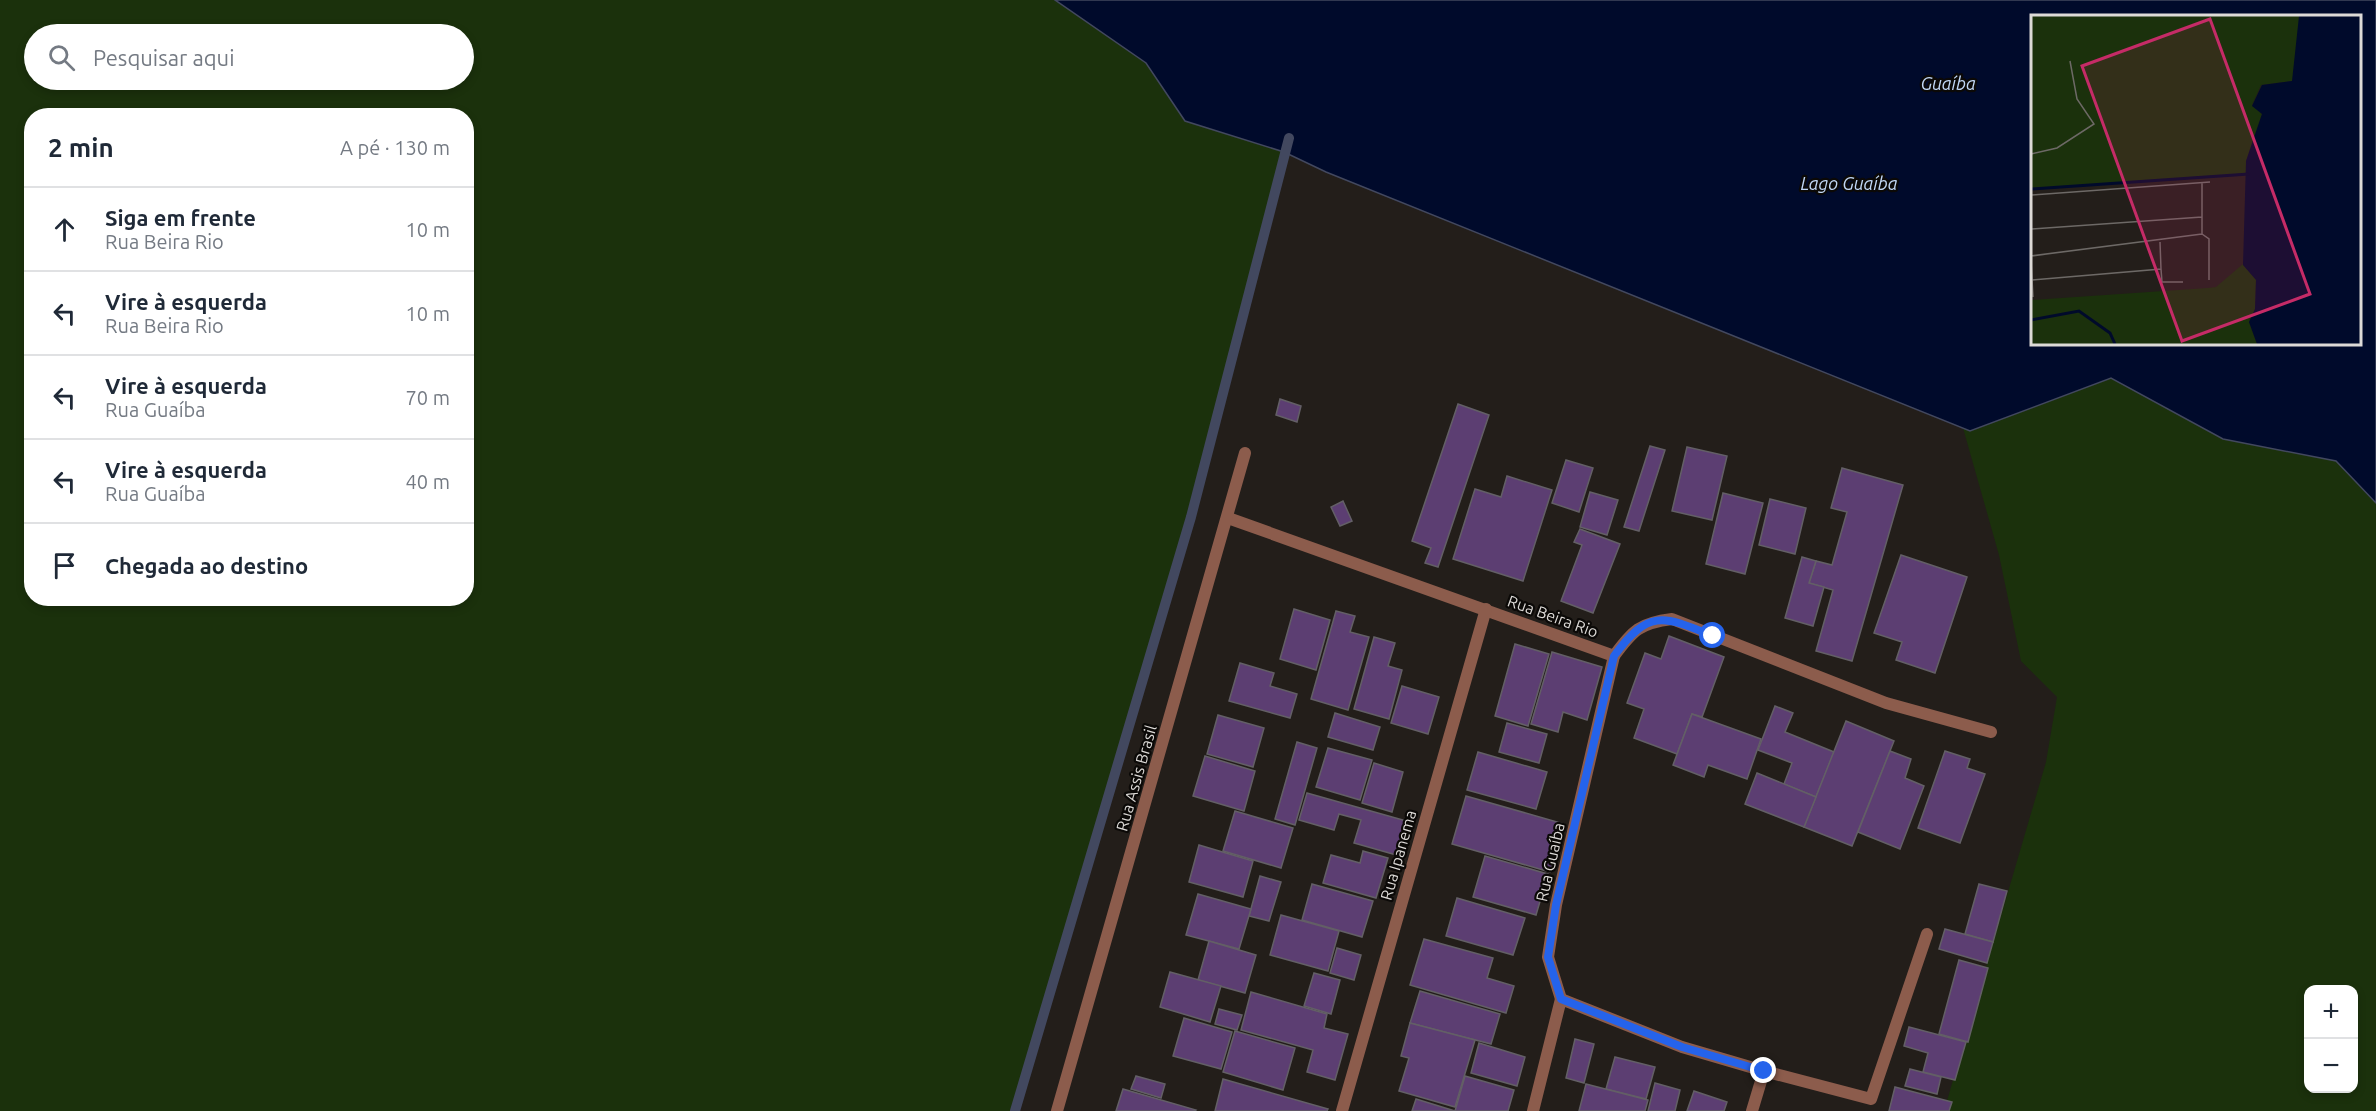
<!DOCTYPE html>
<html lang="pt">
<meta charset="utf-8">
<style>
:root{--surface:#fff;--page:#f2f2f3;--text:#1f2937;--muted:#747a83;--line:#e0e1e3}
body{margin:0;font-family:Ubuntu,sans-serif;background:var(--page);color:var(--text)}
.controls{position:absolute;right:18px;bottom:18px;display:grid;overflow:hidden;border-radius:12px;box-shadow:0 3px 9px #0003}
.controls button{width:54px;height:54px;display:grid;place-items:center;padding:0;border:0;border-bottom:2px solid var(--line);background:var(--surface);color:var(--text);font:30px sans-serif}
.stop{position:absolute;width:18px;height:18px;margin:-14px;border:4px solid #2563eb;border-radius:50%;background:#fff}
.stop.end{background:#2563eb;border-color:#fff;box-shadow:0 2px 6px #0008}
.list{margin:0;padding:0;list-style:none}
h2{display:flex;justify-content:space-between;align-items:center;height:78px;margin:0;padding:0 24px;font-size:26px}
h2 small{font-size:20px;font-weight:400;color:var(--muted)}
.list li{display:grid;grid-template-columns:39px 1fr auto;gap:18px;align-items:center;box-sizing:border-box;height:84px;padding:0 24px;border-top:2px solid var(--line)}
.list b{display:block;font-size:22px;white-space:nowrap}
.list p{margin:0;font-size:20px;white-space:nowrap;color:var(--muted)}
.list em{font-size:20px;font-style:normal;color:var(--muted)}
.icon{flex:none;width:33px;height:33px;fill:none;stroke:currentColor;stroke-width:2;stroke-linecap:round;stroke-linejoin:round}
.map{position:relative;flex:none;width:2376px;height:1111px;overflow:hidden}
.search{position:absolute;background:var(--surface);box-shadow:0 3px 9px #0003;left:24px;top:24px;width:450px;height:66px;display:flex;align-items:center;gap:15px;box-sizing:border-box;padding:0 21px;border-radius:33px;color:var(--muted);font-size:22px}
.panel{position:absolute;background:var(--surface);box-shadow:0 3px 9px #0003;left:24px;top:108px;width:450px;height:498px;border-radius:24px}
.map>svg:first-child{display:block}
.green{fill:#1b310c;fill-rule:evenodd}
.water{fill:#000a2b;stroke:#42485f;stroke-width:1.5;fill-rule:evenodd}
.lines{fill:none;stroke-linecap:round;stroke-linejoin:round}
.stream{stroke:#42485f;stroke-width:10}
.building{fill:#5c3e72;stroke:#635f66;stroke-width:1.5}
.service{stroke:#8c5c4c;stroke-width:12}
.minor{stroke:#8c5c4c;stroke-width:12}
.tertiary{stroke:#8c5c4c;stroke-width:12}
.route{stroke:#2563eb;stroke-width:8}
.labels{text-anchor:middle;stroke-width:4.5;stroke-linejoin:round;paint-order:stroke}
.street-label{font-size:16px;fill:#dddad7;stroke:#0b0907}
.water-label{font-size:18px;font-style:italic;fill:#c1d7f5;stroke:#0b0907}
.inset-river{fill:none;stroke:#000a2b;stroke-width:3}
.inset-road{fill:none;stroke:#6d6966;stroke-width:1.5}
.view{fill:#c52b67;fill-opacity:0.15;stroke:#c52b67;stroke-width:3}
.inset-edge{fill:none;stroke:#dddad7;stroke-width:3}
</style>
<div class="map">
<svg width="2376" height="1111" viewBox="0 0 2376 1111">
<rect width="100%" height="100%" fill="#231e1a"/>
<g class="green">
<path d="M0,0h1055l91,63 39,58 99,31 -93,365 -176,594h-1015zM34,34h430v46h-430zM32,116h434v482h-434z"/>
<path d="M2111,378l112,61 113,22 40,42v608h-432l102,-349 11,-65 -36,-36 -22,-106 -36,-127zM2308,990h46v98h-46z"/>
</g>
<path class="water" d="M1055,0h1321v503l-40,-42 -113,-22 -112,-61 -141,53 -644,-259 -42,-20 -99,-31 -39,-58zM2032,16h328v328h-328z"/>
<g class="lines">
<path class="stream" d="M1015,1111l176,-594 98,-379"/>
</g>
<g class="building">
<path d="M1280,399l21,7 -4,16 -21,-7z"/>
<path d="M1458,404l31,11 -51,152 -13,-4 6,-15 -19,-7z"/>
<path d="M1650,446l15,4 -26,81 -15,-4z"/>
<path d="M1687,447l40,9 -15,64 -40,-9z"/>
<path d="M1566,460l27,8 -14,44 -27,-9z"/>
<path d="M1842,468l61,17 -51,176 -36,-10 17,-61 -24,-7 7,-22 16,4 15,-53 -16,-4z"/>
<path d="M1507,476l45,14 -29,91 -70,-22 22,-70 26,8z"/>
<path d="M1590,492l28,8 -11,35 -27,-8z"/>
<path d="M1723,493l40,10 -18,71 -39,-10z"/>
<path d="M1770,499l36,9 -11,46 -36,-9z"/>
<path d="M1343,501l9,20 -12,5 -9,-19z"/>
<path d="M1580,529l40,15 -27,69 -32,-12 21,-56 -8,-3z"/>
<path d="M1901,555l66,22 -32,96 -39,-13 6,-18 -28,-9z"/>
<path d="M1802,557l14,4 -7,22 15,4 -11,39 -28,-8z"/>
<path d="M1294,609l36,11 -14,50 -36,-11z"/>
<path d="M1336,611l19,5 -5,16 19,5 -21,73 -37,-11z"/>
<path d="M1669,636l55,21 -22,60 -10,-3 -15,40 -43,-16 10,-29 -17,-6 18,-50 16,6z"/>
<path d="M1374,637l21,6 -7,23 14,4 -13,49 -35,-10z"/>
<path d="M1515,644l34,10 -21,72 -33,-10z"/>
<path d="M1552,652l50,15 -15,53 -24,-8 -5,20 -27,-8z"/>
<path d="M1240,663l34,10 -4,13 27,8 -7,24 -61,-17z"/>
<path d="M1402,686l37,11 -11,37 -37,-11z"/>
<path d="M1775,706l18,7 -8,19 49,20 -18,45 -32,-13 8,-21 -34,-13z"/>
<path d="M1335,713l45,14 -7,23 -45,-13z"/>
<path d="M1692,714l69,25 -14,40 -39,-14 -4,12 -31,-12z"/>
<path d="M1218,715l46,13 -11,39 -46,-13z"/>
<path d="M1846,721l48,20 -42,105 -48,-19z"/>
<path d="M1507,723l40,11 -8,29 -40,-11z"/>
<path d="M1297,742l20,6 -22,77 -20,-6z"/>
<path d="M1328,748l44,12 -12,40 -44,-13z"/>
<path d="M1890,751l21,8 -6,19 19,8 -24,63 -42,-17z"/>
<path d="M1945,751l25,8 -3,9 18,6 -25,69 -42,-15z"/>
<path d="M1478,752l69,20 -11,37 -69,-19z"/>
<path d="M1205,756l50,15 -11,40 -51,-15z"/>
<path d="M1374,763l29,9 -11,40 -30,-9z"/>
<path d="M1757,773l59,24 -12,30 -59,-23z"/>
<path d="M1307,793l103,29 -10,34 -46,-13 7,-23 -22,-6 -5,16 -35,-10z"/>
<path d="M1466,796l98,28 -14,48 -98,-28z"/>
<path d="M1235,811l58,17 -12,40 -58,-17z"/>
<path d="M1199,845l54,16 -10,36 -54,-15z"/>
<path d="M1363,851l25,7 -12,40 -53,-15 8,-28 29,8z"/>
<path d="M1485,856l63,18 -12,41 -63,-18z"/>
<path d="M1260,876l21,6 -12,39 -20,-5z"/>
<path d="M1312,884l61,17 -11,36 -60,-17z"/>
<path d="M1979,884l28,7 -14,51 -28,-8z"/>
<path d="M1198,894l53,15 -12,40 -53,-14z"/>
<path d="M1457,898l68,20 -12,37 -67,-19z"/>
<path d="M1281,915l58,16 -11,40 -58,-16z"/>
<path d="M1945,929l48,13 -6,21 -48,-14z"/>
<path d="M1424,939l69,19 -6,20 27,8 -8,27 -96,-28z"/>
<path d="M1209,941l47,14 -11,38 -47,-13z"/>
<path d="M1337,948l24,7 -7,25 -24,-7z"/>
<path d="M1959,960l29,8 -20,74 -29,-8z"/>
<path d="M1170,972l51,14 -11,36 -50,-15z"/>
<path d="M1314,973l26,7 -9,34 -27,-8z"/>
<path d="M1420,991l80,23 -9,30 -81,-21z"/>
<path d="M1251,992l76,22 -3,14 24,6 -13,46 -28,-8 6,-22 -72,-20z"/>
<path d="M1219,1009l23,6 -5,15 -22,-6z"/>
<path d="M1184,1018l48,14 -11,37 -48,-13z"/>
<path d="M1410,1023l65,17 -20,67 -56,-16 10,-33 -8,-2z"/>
<path d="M1909,1027l57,15 -11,38 -32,-8 5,-19 -24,-7z"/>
<path d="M1235,1031l60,17 -12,42 -60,-18z"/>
<path d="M1575,1039l19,5 -10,39 -18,-5z"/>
<path d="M1479,1043l46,14 -8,29 -46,-13z"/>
<path d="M1615,1057l40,10 -9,32 -40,-10z"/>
<path d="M1910,1069l31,8 -4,17 -32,-8z"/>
<path d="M1136,1076l29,8 -4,14 -30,-9z"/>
<path d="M1465,1076l49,14 -6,21h-96l4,-12 39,12z"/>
<path d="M1223,1079l105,30 -1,2h-112z"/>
<path d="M1655,1083l25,7 -5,21h-27z"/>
<path d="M1586,1084l62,16 -3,11h-66z"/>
<path d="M1895,1087l57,15 -3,9h-60z"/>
<path d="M1123,1089l73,21 -1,1h-79z"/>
<path d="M1694,1091l33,11 -3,9h-37z"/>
</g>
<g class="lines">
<path class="service" d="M1561,999l-13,-42 8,-52 58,-249"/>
<g class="minor">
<path d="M1228,518l386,138c19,-26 26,-33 58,-37l214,84 105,29"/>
<path d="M1764,1071l107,28 56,-165"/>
<path d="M1342,1111l144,-502"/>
<path d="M1533,1111l28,-112 121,48 82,24 -12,40"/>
</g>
<path class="tertiary" d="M1057,1111l188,-658"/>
</g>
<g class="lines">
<path class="route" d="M1713,636c-49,-20 -64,-28 -99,20l-58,249 -8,52 13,42 121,48 82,24"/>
</g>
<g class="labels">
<g class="street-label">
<text transform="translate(1553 616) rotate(20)" y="6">Rua Beira Rio</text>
<text transform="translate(1136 778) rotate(-74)" y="6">Rua Assis Brasil</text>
<text transform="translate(1398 855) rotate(-74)" y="6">Rua Ipanema</text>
<text transform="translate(1550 862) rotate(-77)" y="6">Rua Guaíba</text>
</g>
<g class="water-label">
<text x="1948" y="90">Guaíba</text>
<text x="1849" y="190">Lago Guaíba</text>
</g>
</g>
<g transform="translate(2031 15)">
<rect width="330" height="330" fill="#231e1a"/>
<path d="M0,1h293l-32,65 -31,4 -9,20 10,9 -16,47 1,13 -216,15zM212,249l13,15 -1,30 -6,13 8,22h-226v-44l177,-12 8,-1z" fill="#1b310c"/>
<path d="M268,1h62v328h-104l-8,-22 6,-13 1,-29 -13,-15 3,-104 16,-47 -10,-8 10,-21 30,-4z" fill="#000a2b"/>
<path class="inset-river" d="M0,174l218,-15M0,305l48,-9 31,22 5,11"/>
<path class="inset-road" d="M0,139l26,-6 37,-24 -17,-25 -7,-38M171,168v51M0,180l179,-13M0,214l171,-12M171,219l7,5v41M0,241l171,-22M0,246l2,36M130,254l1,13h21M1,265l129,-11 -1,-27"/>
<path class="view" d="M179,4l100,275 -128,47 -100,-275z"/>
<rect width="330" height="330" class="inset-edge"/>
</g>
</svg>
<div class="controls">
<button>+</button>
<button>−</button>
</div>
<div class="stop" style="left:1713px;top:636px"></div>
<div class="stop end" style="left:1764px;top:1071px"></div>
<div class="search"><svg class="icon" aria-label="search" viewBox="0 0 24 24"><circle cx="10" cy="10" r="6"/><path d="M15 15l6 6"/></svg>Pesquisar aqui</div>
<section class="panel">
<h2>2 min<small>A pé · 130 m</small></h2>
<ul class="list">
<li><svg class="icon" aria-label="ahead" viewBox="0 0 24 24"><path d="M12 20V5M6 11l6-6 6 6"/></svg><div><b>Siga em frente</b><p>Rua Beira Rio</p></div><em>10 m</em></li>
<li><svg class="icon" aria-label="left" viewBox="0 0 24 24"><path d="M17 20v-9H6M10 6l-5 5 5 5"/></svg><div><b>Vire à esquerda</b><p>Rua Beira Rio</p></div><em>10 m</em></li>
<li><svg class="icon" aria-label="left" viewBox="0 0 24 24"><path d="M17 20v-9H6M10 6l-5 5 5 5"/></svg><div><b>Vire à esquerda</b><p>Rua Guaíba</p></div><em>70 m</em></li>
<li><svg class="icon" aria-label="left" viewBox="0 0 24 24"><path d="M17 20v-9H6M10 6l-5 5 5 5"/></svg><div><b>Vire à esquerda</b><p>Rua Guaíba</p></div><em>40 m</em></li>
<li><svg class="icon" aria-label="arrive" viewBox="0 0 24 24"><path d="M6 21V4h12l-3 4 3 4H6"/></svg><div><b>Chegada ao destino</b></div></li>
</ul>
</section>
</div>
